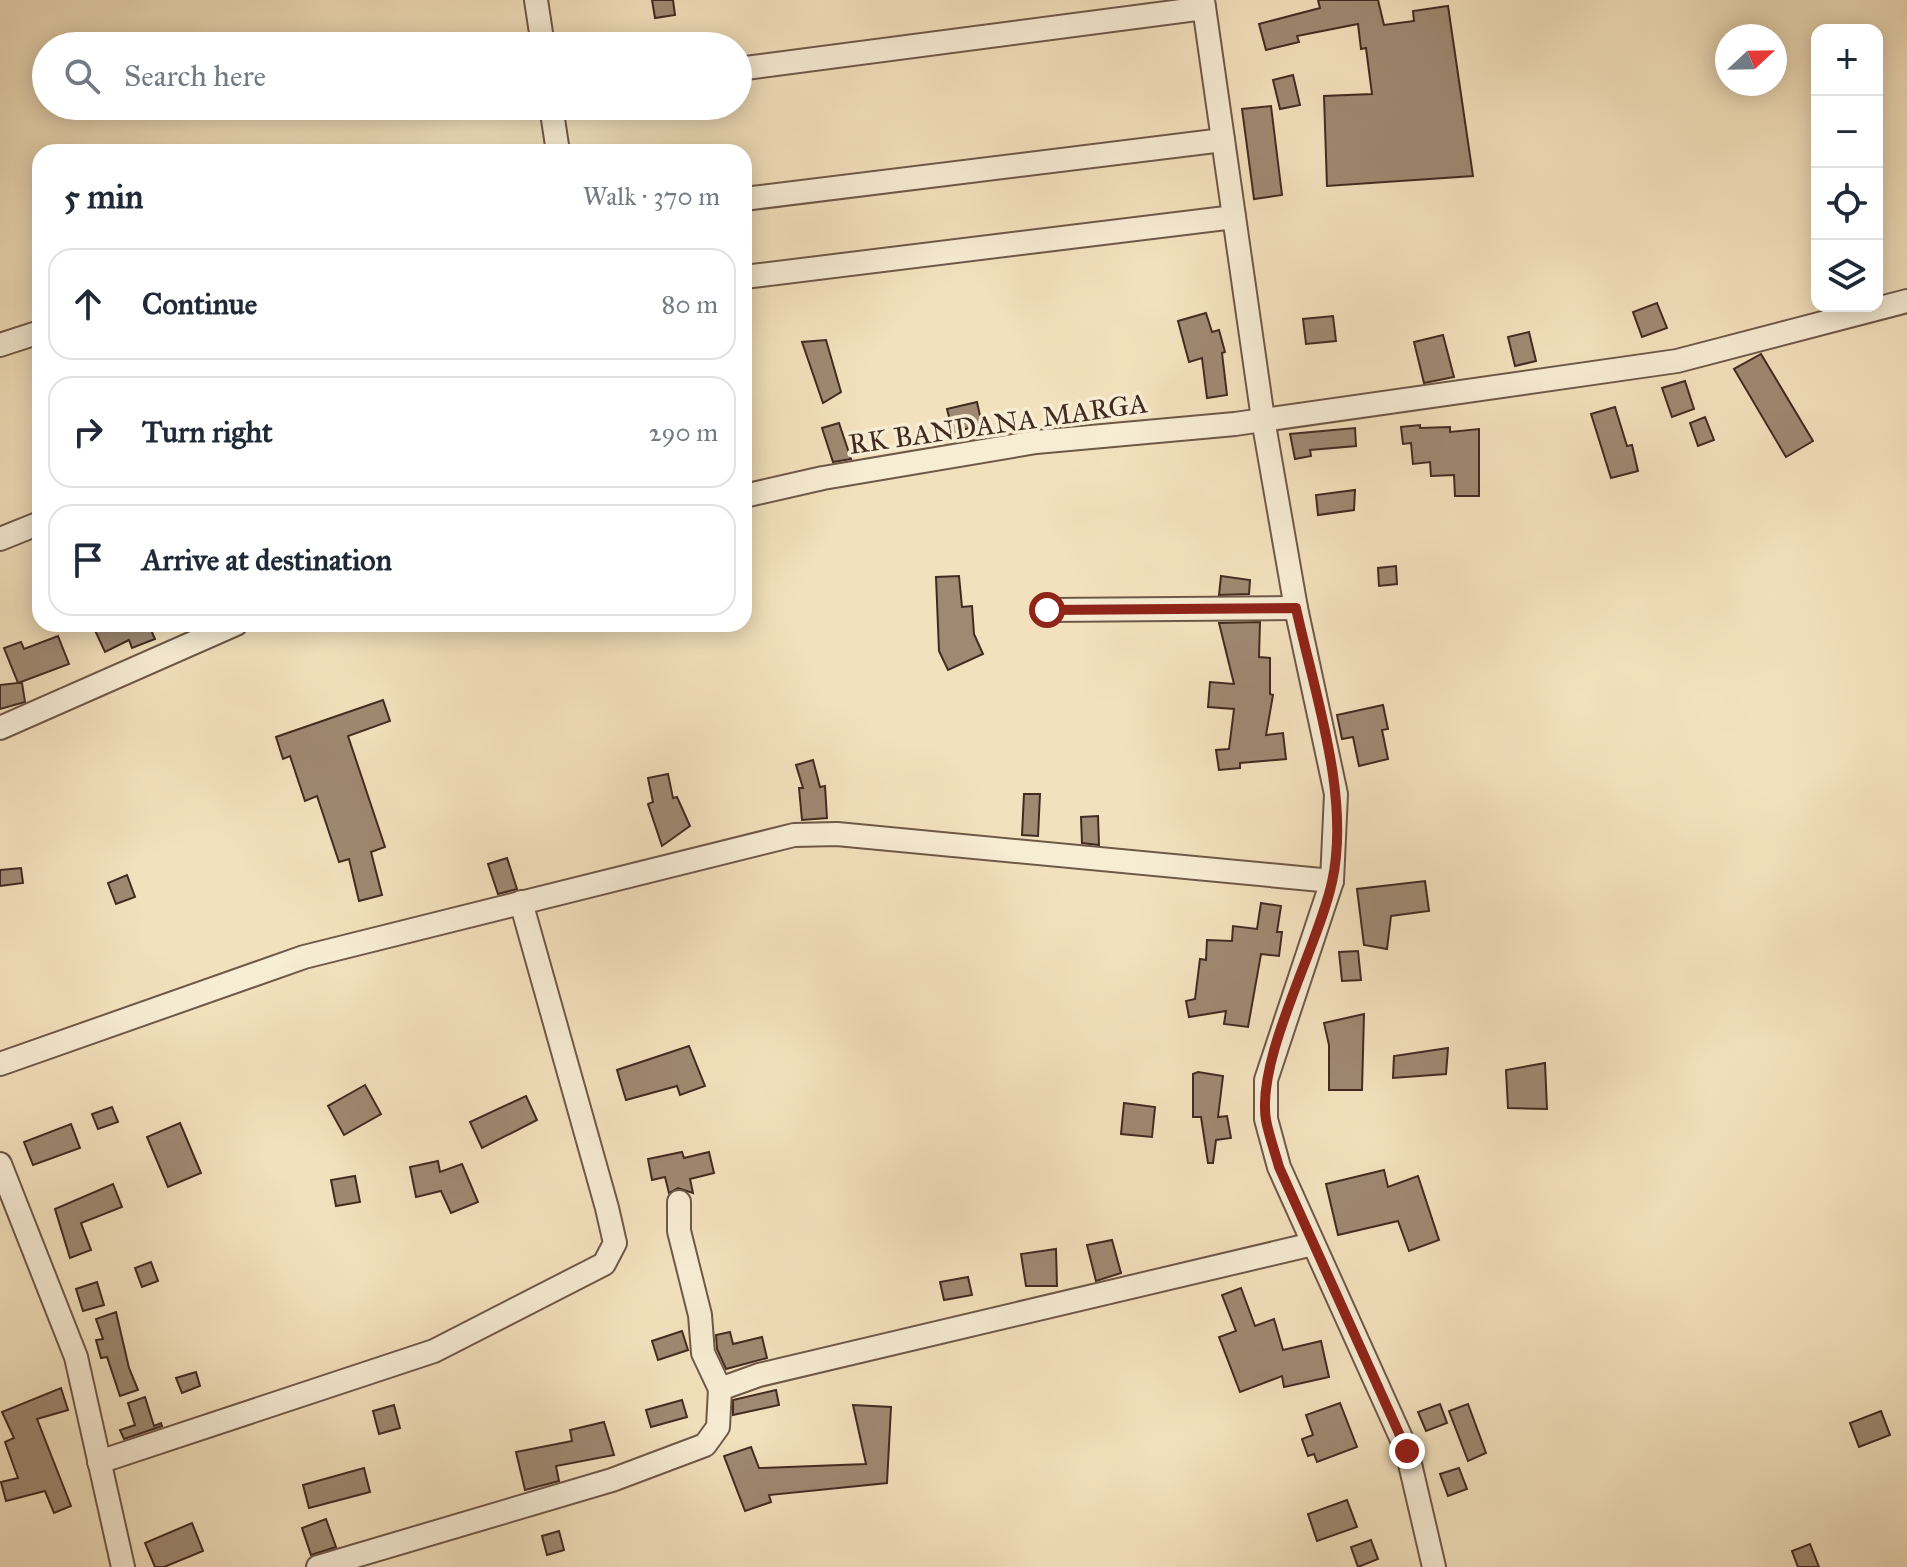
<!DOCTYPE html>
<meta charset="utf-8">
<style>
:root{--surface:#fff;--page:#f6f6f7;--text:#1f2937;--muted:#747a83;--line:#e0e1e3}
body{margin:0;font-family:"IM FELL Great Primer",serif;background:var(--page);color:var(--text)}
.controls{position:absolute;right:24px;top:24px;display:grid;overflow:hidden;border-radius:16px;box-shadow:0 4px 20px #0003}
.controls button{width:72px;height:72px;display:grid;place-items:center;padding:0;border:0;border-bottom:2px solid var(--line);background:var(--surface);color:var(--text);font:40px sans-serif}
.compass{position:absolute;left:1715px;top:24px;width:72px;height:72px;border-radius:50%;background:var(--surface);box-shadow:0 4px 20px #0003;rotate:68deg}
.stop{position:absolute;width:24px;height:24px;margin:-18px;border:6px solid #8f2418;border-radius:50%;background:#fff}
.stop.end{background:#8f2418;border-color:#fff;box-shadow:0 2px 8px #0008}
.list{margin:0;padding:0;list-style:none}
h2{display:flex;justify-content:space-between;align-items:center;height:104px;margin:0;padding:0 32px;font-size:34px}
h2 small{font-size:26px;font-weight:400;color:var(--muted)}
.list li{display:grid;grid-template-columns:52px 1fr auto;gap:24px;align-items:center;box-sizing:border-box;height:112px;margin:0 16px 16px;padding:0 16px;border:2px solid var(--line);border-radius:24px}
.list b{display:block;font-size:30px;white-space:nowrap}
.list em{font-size:26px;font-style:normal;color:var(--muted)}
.icon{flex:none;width:44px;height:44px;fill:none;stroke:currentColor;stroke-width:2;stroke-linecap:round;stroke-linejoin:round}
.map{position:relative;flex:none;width:1907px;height:1567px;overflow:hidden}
.search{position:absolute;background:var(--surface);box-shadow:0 4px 20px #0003;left:32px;top:32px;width:720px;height:88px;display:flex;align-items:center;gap:20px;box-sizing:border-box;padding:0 28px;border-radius:44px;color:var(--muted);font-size:30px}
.panel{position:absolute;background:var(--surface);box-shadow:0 4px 20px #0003;left:32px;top:144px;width:720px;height:488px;border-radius:24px}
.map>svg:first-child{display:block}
.building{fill:#9f8972;stroke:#432a21;stroke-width:2}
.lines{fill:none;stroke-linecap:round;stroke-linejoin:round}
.street-casing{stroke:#6f5848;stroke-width:26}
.street{stroke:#f7ecd4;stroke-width:22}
.route{stroke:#8f2418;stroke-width:10}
.labels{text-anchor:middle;stroke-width:7;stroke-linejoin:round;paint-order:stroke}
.street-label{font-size:28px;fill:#432a21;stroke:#f7ecd4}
</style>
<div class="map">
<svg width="1907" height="1567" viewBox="0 0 1907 1567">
<rect width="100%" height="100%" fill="#f3e1bd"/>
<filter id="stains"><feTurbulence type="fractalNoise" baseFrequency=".0025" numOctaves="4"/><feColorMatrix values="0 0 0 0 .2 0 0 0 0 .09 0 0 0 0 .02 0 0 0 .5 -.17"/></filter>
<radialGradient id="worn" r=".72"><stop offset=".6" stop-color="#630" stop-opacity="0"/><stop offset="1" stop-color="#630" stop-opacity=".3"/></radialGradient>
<g class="building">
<path d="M652,0h21l2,15 -20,3z"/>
<path d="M1318,0h60l6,25 30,-4 -1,-10 35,-5 25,170 -146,10 -3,-90 48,-2 -6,-46 -5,1 -3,-25 -61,12 2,6 -33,8 -7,-26 61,-16z"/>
<path d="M1293,75l7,30 -20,4 -7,-29z"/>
<path d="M1271,106l11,89 -28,4 -12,-90z"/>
<path d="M1657,303l10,25 -25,9 -9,-25z"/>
<path d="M1206,313l6,19 7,-2 6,22 -3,1 5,42 -20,3 -5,-40 -13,4 -11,-41z"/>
<path d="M1333,316l3,25 -30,3 -3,-25z"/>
<path d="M1529,332l7,29 -21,5 -7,-29z"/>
<path d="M1443,335l11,42 -30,6 -10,-41z"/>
<path d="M826,340l15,52 -18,11 -21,-61z"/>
<path d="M1761,354l52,87 -27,16 -52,-88z"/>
<path d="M1685,381l9,28 -22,8 -10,-29z"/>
<path d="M977,402l5,23 -29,7 -6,-23z"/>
<path d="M1615,407l12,39 5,-1 6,26 -27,7 -20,-64z"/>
<path d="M1705,417l9,23 -16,6 -8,-23z"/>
<path d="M839,423l12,36 -18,3 -11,-34z"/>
<path d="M1420,425v3l30,-1v5l29,-3v67h-24l-1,-21 -23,1 -1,-14 -17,2 -2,-21 -8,1 -2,-17z"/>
<path d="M1355,428l1,18 -46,4 1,6 -16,3 -5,-25z"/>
<path d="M1355,490l-1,20 -36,5 -2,-20z"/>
<path d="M1396,566l1,18 -18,2 -1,-18z"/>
<path d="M959,576l3,31 10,-1 2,28 9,20 -35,16 -9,-19 -3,-74z"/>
<path d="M1221,576l29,4 -1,14 -30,1z"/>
<path d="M1260,622l-1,35 11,1v36l3,1 -7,40 17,-2 3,26 -46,4v5l-21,2 -3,-20 13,-1 5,-40 -26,-2 2,-25 24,2 -15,-61z"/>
<path d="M92,624h72l-13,6 4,9 -23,9 -3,-8 -24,12z"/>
<path d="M58,636l11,28 -51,19h4l3,19 -25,7v-24l18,-2 -14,-35 17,-6 3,7z"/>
<path d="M383,700l7,21 -42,15 37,111 -14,5 11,43 -23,6 -10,-42 -10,3 -22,-66 -12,5 -15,-45 -7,3 -7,-22z"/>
<path d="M1383,705l5,24 -6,1 6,29 -29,7 -6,-29 -11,2 -5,-24z"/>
<path d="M813,760l7,27 5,-1 2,32 -25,2 -3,-32h4l-7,-23z"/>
<path d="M668,774l5,24 4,-1 13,29 -28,20 -14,-42 5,-2 -5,-24z"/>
<path d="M1024,794h16l-2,42 -16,-1z"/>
<path d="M1098,816l1,29 -17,-2 -1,-26z"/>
<path d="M507,858l10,31 -19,5 -10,-30z"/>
<path d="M21,868l2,15 -23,3v-16z"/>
<path d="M127,875l8,22 -19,7 -8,-21z"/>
<path d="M1425,881l4,30 -38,5 -4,33 -23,-4 -7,-56z"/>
<path d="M1261,903l20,3 -4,26h5l-3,24 -18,-2 -13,73 -24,-3 2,-13 -37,6 -3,-16 9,-2 5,-40 6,1 1,-20 25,1 1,-15 24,3z"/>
<path d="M1358,951l3,29 -19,1 -3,-29z"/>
<path d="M1364,1014l-2,76h-33v-45l-5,-22z"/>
<path d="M689,1046l16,40 -25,9 -3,-9 -51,14 -9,-30z"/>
<path d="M1448,1048l-2,26 -53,4 1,-22z"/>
<path d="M1545,1063l2,46 -39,-1 -2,-38z"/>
<path d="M1198,1072l25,4 -5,41 9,-1 4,22 -15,2 -3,23h-5l-7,-46h-8v-43z"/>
<path d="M365,1085l16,29 -37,21 -16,-29z"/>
<path d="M526,1096l11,24 -55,28 -12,-26z"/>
<path d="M1124,1103l31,4 -3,30 -31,-3z"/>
<path d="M112,1107l6,15 -20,7 -6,-15z"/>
<path d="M180,1123l21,50 -33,14 -21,-50z"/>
<path d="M71,1124l9,24 -47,17 -9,-23z"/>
<path d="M682,1152l2,6 25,-6 5,21 -24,6 3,14 -15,-5 -9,5 -4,-16 -13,3 -4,-21z"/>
<path d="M438,1161l2,11 22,-8 16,38 -27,11 -10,-22 -25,6 -6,-30z"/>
<path d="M1384,1170l4,17 30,-11 21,64 -30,11 -11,-30 -60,14 -12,-51z"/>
<path d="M355,1176l5,26 -24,4 -5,-26z"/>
<path d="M113,1184l9,23 -41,16 10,27 -21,8 -15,-49z"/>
<path d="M1112,1240l9,33 -25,8 -9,-36z"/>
<path d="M1056,1249l1,37h-31l-5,-32z"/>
<path d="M151,1262l7,19 -16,6 -7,-19z"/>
<path d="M968,1277l4,18 -28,5 -4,-18z"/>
<path d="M97,1282l7,23 -21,6 -7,-22z"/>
<path d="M1241,1288l14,38 19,-7 9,31 38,-9 8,36 -45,10 -2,-11 -42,16 -21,-55 17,-6 -14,-36z"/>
<path d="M116,1312l13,56 9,22 -18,6 -13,-39 -6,1 -5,-18 7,-1 -7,-20z"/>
<path d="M682,1331l6,19 -30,10 -6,-19z"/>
<path d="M730,1332l3,12 29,-7 5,21 -41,11 -9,-20 -1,-14z"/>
<path d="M196,1372l4,14 -18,7 -6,-15z"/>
<path d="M61,1388l7,22 -31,9 34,87 -17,7 -9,-22 -39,10 -5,-19 17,-4 -13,-36 9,-4 -12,-26z"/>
<path d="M776,1390l3,15 -46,10v-15z"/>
<path d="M145,1397l9,29 7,-3 1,3 -38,13 -4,-9 15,-5 -7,-22z"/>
<path d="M682,1400l5,17 -36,10 -5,-17z"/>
<path d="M1340,1403l17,44 -40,15 -3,-8 -6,2 -6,-17 11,-4 -7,-20z"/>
<path d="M1440,1404l7,19 -21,8 -8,-19z"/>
<path d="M1468,1404l18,49 -18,8 -19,-50z"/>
<path d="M394,1405l6,23 -21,6 -6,-23z"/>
<path d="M853,1405l38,2 -4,76 -118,12 2,7 -26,9 -21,-55 27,-9 8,21 107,-4z"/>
<path d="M1881,1411l9,24 -31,12 -9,-24z"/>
<path d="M604,1422l10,33 -58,11 3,15 -34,9 -9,-38 56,-11 -2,-11z"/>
<path d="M364,1468l6,24 -61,16 -6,-23z"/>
<path d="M1459,1468l8,21 -19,7 -8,-22z"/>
<path d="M1347,1500l10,27 -40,14 -9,-27z"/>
<path d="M326,1519l10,28 -25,8 -9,-27z"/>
<path d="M192,1523l11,28 -39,16h-9l-10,-24z"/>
<path d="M559,1531l5,19 -17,5 -5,-19z"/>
<path d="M1371,1540l7,19 -20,8 -7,-20z"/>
<path d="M1810,1544l9,23h-21l-6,-16z"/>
</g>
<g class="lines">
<defs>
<g id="street">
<path d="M536,0l7,46"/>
<path d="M1203,0l60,419 33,189 40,186 -4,87 -66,199v39l13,48 128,284 27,116"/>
<path d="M738,69l466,-61"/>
<path d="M551,106l7,46"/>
<path d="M744,199l479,-59"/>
<path d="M744,277l490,-60"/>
<path d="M0,345l40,-13"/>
<path d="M744,496l79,-18 213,-36 199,-18 442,-63 230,-60"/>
<path d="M0,539l40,-16"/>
<path d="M1047,610l249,-2"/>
<path d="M0,728l236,-104"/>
<path d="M0,1064l304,-107 490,-122 43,-1 495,47"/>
<path d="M0,1164l76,193 47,210"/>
<path d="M679,1202v29l21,84 3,38 17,36"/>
<path d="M99,1462l335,-111 170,-87 11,-21 -8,-35 -86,-306"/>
<path d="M318,1567l294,-87 93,-35 13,-18 2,-38 39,-14 554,-131"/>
</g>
</defs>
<use href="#street" class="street-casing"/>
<use href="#street" class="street"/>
</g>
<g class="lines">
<path class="route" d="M1047,610l249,-2c18,84 55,189 36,274 -14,65 -76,176 -66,238 3,16 9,32 13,47l128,284"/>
</g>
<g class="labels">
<g class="street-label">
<text transform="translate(998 423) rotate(-8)" y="10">RK BANDANA MARGA</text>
</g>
</g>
<rect width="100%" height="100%" filter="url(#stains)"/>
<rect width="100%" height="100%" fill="url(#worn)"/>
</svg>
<div class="controls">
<button>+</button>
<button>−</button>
<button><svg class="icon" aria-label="locate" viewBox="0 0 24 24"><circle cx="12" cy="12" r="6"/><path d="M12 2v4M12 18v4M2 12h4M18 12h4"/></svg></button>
<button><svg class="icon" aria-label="layers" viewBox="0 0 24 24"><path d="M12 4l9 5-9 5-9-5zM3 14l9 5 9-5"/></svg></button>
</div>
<svg class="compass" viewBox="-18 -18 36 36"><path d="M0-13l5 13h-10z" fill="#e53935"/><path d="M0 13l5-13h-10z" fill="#747a83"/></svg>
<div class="stop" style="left:1047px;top:610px"></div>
<div class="stop end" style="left:1407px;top:1451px"></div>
<div class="search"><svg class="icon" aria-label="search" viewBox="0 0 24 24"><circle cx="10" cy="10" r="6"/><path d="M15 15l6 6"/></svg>Search here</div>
<section class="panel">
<h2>5 min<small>Walk · 370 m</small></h2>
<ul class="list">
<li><svg class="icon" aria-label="ahead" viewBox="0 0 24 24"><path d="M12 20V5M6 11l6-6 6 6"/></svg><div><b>Continue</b></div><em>80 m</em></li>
<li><svg class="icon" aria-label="right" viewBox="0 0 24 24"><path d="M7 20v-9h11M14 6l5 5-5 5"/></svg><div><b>Turn right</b></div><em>290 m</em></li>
<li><svg class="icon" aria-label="arrive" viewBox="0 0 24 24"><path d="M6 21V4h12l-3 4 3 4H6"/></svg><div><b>Arrive at destination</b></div></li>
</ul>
</section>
</div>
